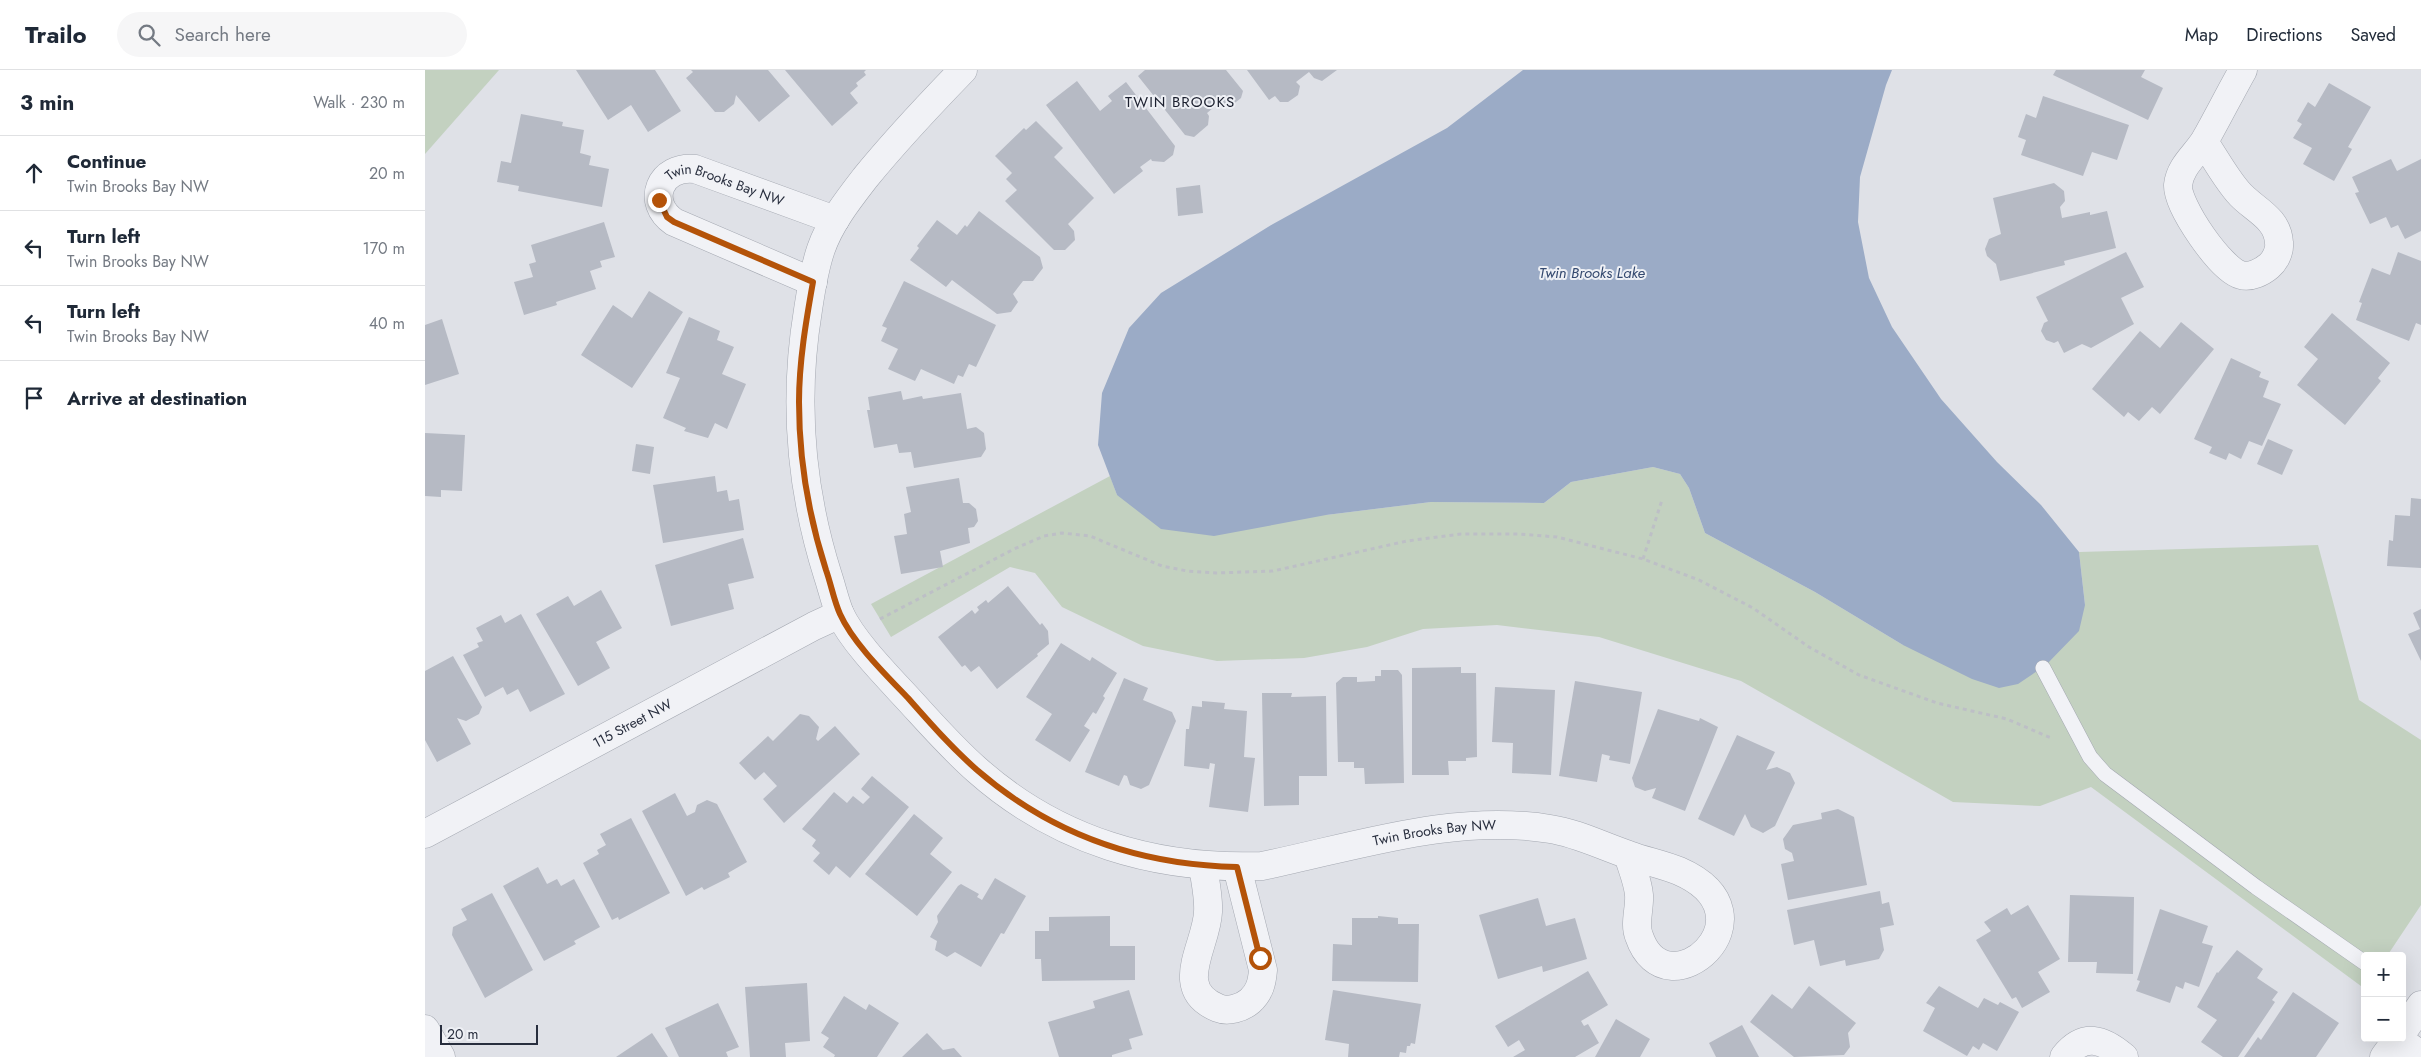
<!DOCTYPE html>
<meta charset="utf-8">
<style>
:root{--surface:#fff;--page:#f6f6f7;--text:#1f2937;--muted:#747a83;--line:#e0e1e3}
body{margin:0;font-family:Jost,sans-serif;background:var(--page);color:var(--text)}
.controls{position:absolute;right:15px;bottom:15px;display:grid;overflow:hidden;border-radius:5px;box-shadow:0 5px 20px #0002}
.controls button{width:45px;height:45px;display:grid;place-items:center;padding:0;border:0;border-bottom:1px solid var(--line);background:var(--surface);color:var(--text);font:25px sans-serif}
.scale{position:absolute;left:15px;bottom:12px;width:98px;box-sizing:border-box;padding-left:5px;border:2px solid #282e3e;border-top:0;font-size:14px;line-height:18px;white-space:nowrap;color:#282e3e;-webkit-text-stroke:4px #eef0f5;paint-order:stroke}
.stop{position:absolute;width:15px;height:15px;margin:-11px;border:4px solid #b45309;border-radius:50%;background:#fff}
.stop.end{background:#b45309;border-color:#fff;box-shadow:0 1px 5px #0008}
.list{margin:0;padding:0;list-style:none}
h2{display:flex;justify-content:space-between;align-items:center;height:65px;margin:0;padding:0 20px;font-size:21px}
h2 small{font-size:16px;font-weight:400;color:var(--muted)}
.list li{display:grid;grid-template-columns:32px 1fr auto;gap:15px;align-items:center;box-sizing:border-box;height:75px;padding:0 20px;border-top:1px solid var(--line)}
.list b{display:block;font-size:19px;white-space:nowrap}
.list p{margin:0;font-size:16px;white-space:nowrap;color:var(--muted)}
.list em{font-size:16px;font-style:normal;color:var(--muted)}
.icon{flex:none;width:28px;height:28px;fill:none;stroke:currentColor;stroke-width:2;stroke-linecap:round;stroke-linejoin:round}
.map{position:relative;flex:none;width:1996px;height:987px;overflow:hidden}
header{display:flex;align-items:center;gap:30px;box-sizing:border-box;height:70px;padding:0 25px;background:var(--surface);border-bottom:1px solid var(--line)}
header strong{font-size:24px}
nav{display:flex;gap:28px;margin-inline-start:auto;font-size:18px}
.search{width:350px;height:45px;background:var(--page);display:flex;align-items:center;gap:12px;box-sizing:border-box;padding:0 18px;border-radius:28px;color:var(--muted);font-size:19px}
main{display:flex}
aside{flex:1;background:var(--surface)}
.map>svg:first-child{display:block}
.green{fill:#c3d1c0}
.water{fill:#9babc6}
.building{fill:#b6bac4}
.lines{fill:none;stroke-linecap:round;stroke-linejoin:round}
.service-casing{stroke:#a4a8b1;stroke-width:16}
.minor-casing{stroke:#a4a8b1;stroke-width:29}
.tertiary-casing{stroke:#a4a8b1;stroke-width:29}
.path{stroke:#bdbfc6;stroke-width:3;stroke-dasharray:4 4;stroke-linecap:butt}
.service{stroke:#f1f2f6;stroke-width:15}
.minor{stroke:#f1f2f6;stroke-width:28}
.tertiary{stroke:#f1f2f6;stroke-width:28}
.route{stroke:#b45309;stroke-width:6}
.labels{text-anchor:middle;stroke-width:4;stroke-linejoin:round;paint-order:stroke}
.street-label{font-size:14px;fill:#282e3e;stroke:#eef0f5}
.neighbourhood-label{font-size:15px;letter-spacing:1px;fill:#1b1f2e;stroke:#eef0f5}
.water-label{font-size:15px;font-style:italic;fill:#34496f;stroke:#eef0f5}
</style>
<header>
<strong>Trailo</strong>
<div class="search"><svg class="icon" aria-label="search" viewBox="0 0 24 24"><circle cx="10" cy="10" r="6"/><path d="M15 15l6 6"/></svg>Search here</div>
<nav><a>Map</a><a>Directions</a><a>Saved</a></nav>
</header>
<main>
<aside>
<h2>3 min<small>Walk · 230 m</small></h2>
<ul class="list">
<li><svg class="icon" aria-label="ahead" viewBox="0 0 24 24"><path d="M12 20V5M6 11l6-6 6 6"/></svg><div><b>Continue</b><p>Twin Brooks Bay NW</p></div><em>20 m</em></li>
<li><svg class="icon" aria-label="left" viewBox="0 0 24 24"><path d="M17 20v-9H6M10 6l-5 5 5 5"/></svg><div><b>Turn left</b><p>Twin Brooks Bay NW</p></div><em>170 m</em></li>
<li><svg class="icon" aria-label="left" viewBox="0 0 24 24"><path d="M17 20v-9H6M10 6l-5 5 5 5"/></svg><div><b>Turn left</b><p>Twin Brooks Bay NW</p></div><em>40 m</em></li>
<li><svg class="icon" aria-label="arrive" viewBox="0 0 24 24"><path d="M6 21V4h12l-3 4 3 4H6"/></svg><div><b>Arrive at destination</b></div></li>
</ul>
</aside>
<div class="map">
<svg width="1996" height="987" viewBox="0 0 1996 987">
<rect width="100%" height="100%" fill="#dfe1e7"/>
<g class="green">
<path d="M0,0h74l-74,84z"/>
<path d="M1228,397l27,7 9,14 16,45 110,59 88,53 182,-40 -6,-53 239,-7 41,155 62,40v165l-34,51h-22v33l-274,-202 -51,19 -87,-4 -212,-121 -142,-44 -102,-12 -74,4 -56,18 -63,11 -87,3 -74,-15 -81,-39 -27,-34 -25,-6 -119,70 -20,-33 239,-128 7,19 209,20 105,-13 113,1 27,-21z"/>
</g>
<path class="water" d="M1098,0h369l-6,15 -26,92 -2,45 11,56 23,49 49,72 56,63 44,43 38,47 6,53 -6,26 -33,34 -28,19 -19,4 -27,-9 -69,-34 -88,-53 -110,-59 -16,-45 -9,-14 -27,-7 -82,15 -27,21 -113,-1 -105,13 -112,21 -53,-7 -44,-34 -19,-50 4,-52 27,-65 32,-35 112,-69 174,-96z"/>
<g class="building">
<path d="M151,0h79l26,41 -33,21 -17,-27 -23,15z"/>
<path d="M266,0h77l22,26 -31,26 -23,-27 -2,9 -10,8h-9l-29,-34 7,-6z"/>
<path d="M360,0h81l-2,2 2,3 -10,8 2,3 -8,7 8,10 -26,23z"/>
<path d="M720,0h81l17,21 -2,7 -10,8h-9l-3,-3 -12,10 2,3 -1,9 -14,12 -9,-2 -47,-59z"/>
<path d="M822,0h90l-15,11 -8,-3 -5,-6 -13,10 4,4 -2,9 -10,7h-8l-5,-6 -6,4z"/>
<path d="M1631,0h89l-4,7 22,11 -15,32 -95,-45z"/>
<path d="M652,11l23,30 12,-10 -4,-5 18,-14 49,64 -2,9 -9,7 -12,-1 -1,-2 -11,8 3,4 -29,23 -68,-89z"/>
<path d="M1904,13l42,24 -23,40 4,2 -18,32 -31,-17 9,-16 -19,-10 9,-14 -5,-3 11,-19 7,5z"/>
<path d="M1618,26l86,29 -12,35 -25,-8 -9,24 -62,-21 5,-15 -8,-3 8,-23 10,4z"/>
<path d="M96,44l42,8 -1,4 22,4 -4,23 11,3 -2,9 20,4 -7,38 -84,-16 1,-5 -22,-4 4,-21 10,2z"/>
<path d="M611,51l27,27 -9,9 40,41 -26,26 6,7 1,9 -10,10h-11l-49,-49 12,-11 -11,-11 6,-6 -17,-17 29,-28 2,2z"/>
<path d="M1966,89l6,12 24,-12v72l-16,8 -7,-14 -7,3 -5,-11 -16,7 -15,-31 4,-1 -7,-15z"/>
<path d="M1629,113l10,8 1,10 -5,6 2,11 28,-6v3l17,-4 9,37 -52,13 1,4 -65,16 -4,-17 -9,-8 -2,-7 4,-10 12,-5 -8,-36z"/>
<path d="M775,115l3,28 -25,3 -2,-28z"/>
<path d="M554,141l61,46 3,11 -10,13h-10l-10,13 5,8 -7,10 -14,2 -45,-34 -6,7 -36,-27 9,-12 -2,-2 20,-26 20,15 8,-10 2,2z"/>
<path d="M179,152l11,35 -15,4 2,6 -12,4 6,18 -40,13 1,3 -33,10 -10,-33 19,-5 -4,-13 7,-2 -5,-17z"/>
<path d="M1701,182l18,35 -23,11 13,26 -43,24 -9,-4 -18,9 -6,-12 -4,2 -8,-3 -5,-9 3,-8 4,-2 -12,-24z"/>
<path d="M1973,182l23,9v64l-5,-2 -7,18 -53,-21 6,-17 -3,-1 13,-34 18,7z"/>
<path d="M479,211l92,44 -20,42 -7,-3 -6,13 -5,-2 -4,9 -33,-15 -6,12 -27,-12 10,-20 -17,-8 6,-13 -5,-2z"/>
<path d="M224,221l34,21 -51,76 -51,-33 32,-50 19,13z"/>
<path d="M1907,243l58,50 -12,15 3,3 -36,44 -48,-40 21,-26 -14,-12z"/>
<path d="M264,247l31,14 -3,9 17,7 -12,27 24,10 -19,45 -12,-6 -7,15 -24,-7 2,-3 -23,-10 17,-40 -14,-5z"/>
<path d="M17,249l17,55 -34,11v-60z"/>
<path d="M1756,252l33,27 -54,65 -8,-7 -13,14 -11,-9 -4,5 -32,-28 48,-58 20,17z"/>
<path d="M1806,288l30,14 -2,5 10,4 -6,16 18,7 -19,42 -13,-5 -8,18 -12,-6 -3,7 -17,-7 3,-6 -18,-8z"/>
<path d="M476,321l2,9 19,-4 1,3 38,-6 6,36 9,-2 8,6 2,16 -5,8 -67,11 -3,-16 -12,1 -2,-9 -23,4 -7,-38h3l-2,-13z"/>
<path d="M0,363l40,2 -3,56 -21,-1v7l-16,-1z"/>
<path d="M1843,369l25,11 -11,25 -25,-11z"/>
<path d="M211,374l18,3 -4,27 -18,-3z"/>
<path d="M290,406l2,16 10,-2 2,11 10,-2 5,31 -81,13 -10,-58z"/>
<path d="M534,408l4,25h6l7,6 2,12 -4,6 -6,1 2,15 -30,8 3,16 -42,7 -7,-38 13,-2 -3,-20 7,-2 -5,-25z"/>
<path d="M1986,428l10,1v69l-34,-2 2,-26 4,1 2,-26 15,1z"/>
<path d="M318,468l11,40 -26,6 6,25 -63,17 -16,-61z"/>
<path d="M583,516l32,39 2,-2 6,8 1,13 -12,10 1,2 -41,33 -18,-23 -8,6 -6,-7 -3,2 -24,-30 34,-27 3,4 4,-4 -2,-3 9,-7 2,3z"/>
<path d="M176,520l21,38 -26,14 14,26 -32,18 -42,-72 32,-18 6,10z"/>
<path d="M1996,539v52l-13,-27 12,-5 -7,-16z"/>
<path d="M96,544l44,80 -35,18 -12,-23 -11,6 -4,-8 -18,10 -22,-42 16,-8 -2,-4 6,-2 -7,-13 25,-13 4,8z"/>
<path d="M636,573l29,18 2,-4 25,16 -14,23 2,2 -9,16 -3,-2 -9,14 6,4 -20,32 -35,-22 17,-26 -26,-17z"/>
<path d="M28,586l29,51 -3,7 -13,7 -9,-3 14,26 -34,18 -12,-22v-69z"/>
<path d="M1036,597v6h15l1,84 -11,1v3h-18l1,14h-37v-107z"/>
<path d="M956,600h17l4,5 2,108 -39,1 -1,-16h-10v-6h-16l-2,-79 7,-6h14v5l18,-1v-5h6z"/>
<path d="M699,608l24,10 -5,12 29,12 4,9 -27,64 -8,4 -11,-4 -3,-9 -3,-1 -5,11 -34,-14z"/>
<path d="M1150,611l67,11 -12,72 -21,-4 1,-4 -8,-2 -5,28 -38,-6z"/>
<path d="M1070,617l60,3 -4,85 -39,-2 1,-30 -21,-1z"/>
<path d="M837,623h30l-1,4 35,-1 1,80h-28v29l-35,1z"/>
<path d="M777,631l23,2 -1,6 23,2 -3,46 11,1 -7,54 -39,-5 6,-43 -5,-1 -1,6 -25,-3 2,-37h3l3,-23 10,1z"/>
<path d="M1233,639l41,12 1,-3 18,9 -33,84 -33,-13 4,-10 -11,3 -10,-4 -3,-9z"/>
<path d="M375,644l9,2 10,11 -3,12 2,2 17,-15 25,28 -76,69 -21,-24 14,-13 -13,-14 -9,8 -16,-17 29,-27 5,5z"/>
<path d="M1312,665l38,17 -9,18 11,-3 13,6 5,10 -20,43 -12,7 -12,-6 -6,-13 -11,22 -36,-17z"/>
<path d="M447,706l37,31 -59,71 -14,-12 -7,9 -16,-14 7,-8 -8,-7 4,-6 -14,-11 32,-37 13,11 6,-7 10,8 7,-7 -9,-8z"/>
<path d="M250,723l12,23 8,-4 2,-7 10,-5 10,4 30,58 -19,11 2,4 -26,13 -2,-3 -16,9 -44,-85z"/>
<path d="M1413,739l16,8 13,68 -79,15 -7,-36 13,-3 -2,-8 -7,-4 -2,-10 10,-14 29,-6 -1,-6z"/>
<path d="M489,744l29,24 -13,16 22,18 -35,44 -52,-42z"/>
<path d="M206,748l39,75 -51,27 -1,-3 -6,3 -29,-57 16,-9 -2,-4 9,-5 -6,-11z"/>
<path d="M113,797l9,17 10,-5 4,7 13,-7 26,48 -26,14 2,3 -32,17 -41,-75z"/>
<path d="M570,808l31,18 -22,38 -3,-1 -20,34 -26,-15 -8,5 -12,-7 2,-9 -7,-4 8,-15 -1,-6 21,-30 3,-2 18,10 -2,3 5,3z"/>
<path d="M1455,821l2,13 7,-2 5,23 -14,3 4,22 -5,9 -33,7 -1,-6 -25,6 -6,-26 -20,5 -7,-35z"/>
<path d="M67,823l41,77 -48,28 -33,-63 1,-8 14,-7 -6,-11z"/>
<path d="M1645,825l64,2 -1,77 -37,-1 1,-11h-29z"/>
<path d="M1113,828l8,28 29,-8 12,41 -44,13 -1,-6 -44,13 -19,-64z"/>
<path d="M1603,835l32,54 -22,13 12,20 -28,16 -6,-11 -4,2 -36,-59 15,-9 -7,-9 23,-14 4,7z"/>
<path d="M1735,839l48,17 -6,17 11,3 -14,41 -14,-5 -2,7 -7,-3 -6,17 -34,-12 4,-10 -3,-1z"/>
<path d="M685,846v30h25v34l-93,1 -1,-22h-6v-28h14v-14z"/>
<path d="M953,846l20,2v6h21l-1,58 -86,-1 1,-37 19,1v-27h26z"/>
<path d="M1812,880l26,19 -6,9 21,14 -6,8 3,2 -37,55h-15l-22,-15 16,-22 -20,-13 20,-35 1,1z"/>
<path d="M1163,901l20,34 -27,16 3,5 4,-2 11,19 -24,14h-62l12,-7 -6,-10 -11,7 -13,-21z"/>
<path d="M382,913l3,58 -25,2 1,14h-36l-5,-70z"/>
<path d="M1384,916l47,37 -8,10 2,14 -6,8 -50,2 -44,-35 22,-28 20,15z"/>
<path d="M1514,916l39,22 6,-10 14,7 2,-3 19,10 -22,39 -14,-8 -4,7 -6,-4 -6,10 -44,-25 12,-23 -9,-5z"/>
<path d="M704,920l14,45 -14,4 3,10 -20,6v2h-53l-11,-35 47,-14 -2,-7z"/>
<path d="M908,920l88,14 -6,40 -4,-1 -1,3h-3l-1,7 -6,-1 -1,5h-51l1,-13 -24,-4z"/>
<path d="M1868,922l46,31 -23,34h-72l14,-20 3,3z"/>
<path d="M419,926l22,14 3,-6 30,19 -22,34h-43l1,-2 -12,-8 6,-9 -8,-5z"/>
<path d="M293,933l21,44 -13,5 2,5h-49l-14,-29z"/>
<path d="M1191,949l34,20 -10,18h-45z"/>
<path d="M1317,955l17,32h-43l-7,-14z"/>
<path d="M227,963l16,24h-52z"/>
<path d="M502,963l16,17 11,-2 8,9h-60z"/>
</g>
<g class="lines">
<defs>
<path id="service" d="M1618,598l47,89 15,17 151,113 109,76"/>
<g id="minor">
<path id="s1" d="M538,0c-34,35 -67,70 -98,108 -17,22 -35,45 -44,71 -7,20 -10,41 -13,61 -15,91 -8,178 20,266 4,12 7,26 12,38 13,28 49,64 70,87 22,24 43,48 67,69 80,71 179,100 285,96 93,-19 192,-53 288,-37 27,4 52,17 79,26 16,6 33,9 50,16 101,44 -13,145 -40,65 -5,-12 1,-28 0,-41 -1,-13 -7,-27 -11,-40"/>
<path d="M1779,72c11,16 21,35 34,50 14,17 40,25 41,51 1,8 -4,18 -10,23 -7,6 -19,12 -28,9 -20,-5 -64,-69 -63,-90 2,-19 18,-30 27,-45 13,-23 25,-47 38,-70"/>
<path id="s2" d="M388,212l-139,-60c-29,-20 -14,-57 21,-53l140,51"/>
<path id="s3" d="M0,764l389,-208 26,-12"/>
<path d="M778,796c2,15 6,31 5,46 -1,33 -37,77 10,96 10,4 24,0 32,-7 10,-9 12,-19 13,-31l-26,-103"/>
<path d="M1973,969l23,16"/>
<path d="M1639,987c20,-25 39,-18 60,0"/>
</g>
<g id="tertiary">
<path d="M0,959l16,28"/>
<path d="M1977,963l19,-28"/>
<path d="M1959,987l14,-19"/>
</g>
</defs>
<use href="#service" class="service-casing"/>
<use href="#minor" class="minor-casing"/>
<use href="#tertiary" class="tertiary-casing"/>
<g class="path">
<path d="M1218,489l19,-59"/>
<path d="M455,549l134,-70 30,-13 18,-3 28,3 72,30 25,5 29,2 57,-2 134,-30 54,-7h58l38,3 86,22 56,21 54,28 56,39 50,28 78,28 70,16 44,19"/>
</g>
<use href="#service" class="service"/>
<use href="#minor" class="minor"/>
<use href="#tertiary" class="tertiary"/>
</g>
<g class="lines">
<path class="route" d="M234,130l8,17 7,5 139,60c-7,39 -14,80 -14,120 0,56 10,115 27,168 5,14 8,31 14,44 13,29 46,61 68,84 22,25 44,50 69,72 75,65 163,95 260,97l23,91"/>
</g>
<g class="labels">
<g class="street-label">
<text dy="5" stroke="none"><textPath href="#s2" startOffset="266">Twin Brooks Bay NW</textPath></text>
<text dy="5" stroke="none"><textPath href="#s3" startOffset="235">115 Street NW</textPath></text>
<text dy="5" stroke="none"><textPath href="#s1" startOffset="1294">Twin Brooks Bay NW</textPath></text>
</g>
<g class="neighbourhood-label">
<text x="755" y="37">TWIN BROOKS</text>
</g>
<g class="water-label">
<text x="1167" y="208">Twin Brooks Lake</text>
</g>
</g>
</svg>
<div class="controls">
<button>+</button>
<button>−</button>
</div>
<div class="scale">20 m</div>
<div class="stop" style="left:835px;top:888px"></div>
<div class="stop end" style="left:234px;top:130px"></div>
</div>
</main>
